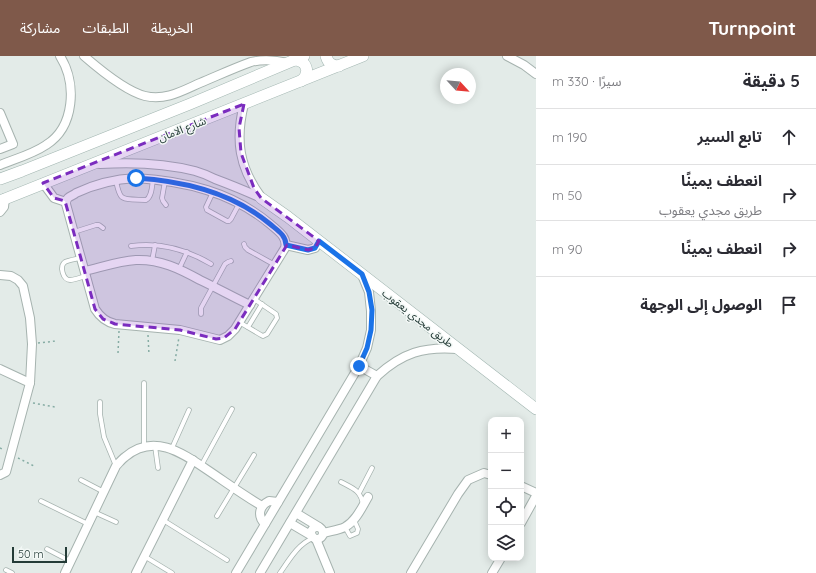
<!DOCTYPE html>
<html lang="ar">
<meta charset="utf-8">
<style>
:root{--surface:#fff;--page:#f7f7f7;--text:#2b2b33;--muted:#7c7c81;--line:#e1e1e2;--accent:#7f594a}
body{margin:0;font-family:Quicksand,"Noto Sans Arabic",sans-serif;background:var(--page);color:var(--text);direction:rtl}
.controls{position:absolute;right:12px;bottom:12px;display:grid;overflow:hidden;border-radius:8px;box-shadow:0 2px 10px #0003}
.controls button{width:36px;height:36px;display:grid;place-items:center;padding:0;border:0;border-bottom:1px solid var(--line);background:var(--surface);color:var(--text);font:20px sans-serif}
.compass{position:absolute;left:440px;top:12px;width:36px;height:36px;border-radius:50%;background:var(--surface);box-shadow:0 2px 10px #0003;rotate:116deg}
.scale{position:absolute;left:12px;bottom:10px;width:55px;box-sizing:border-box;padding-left:4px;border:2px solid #243b37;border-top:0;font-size:11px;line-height:14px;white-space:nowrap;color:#243b37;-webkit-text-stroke:3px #f3f8f6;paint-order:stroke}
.stop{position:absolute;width:12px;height:12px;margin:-9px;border:3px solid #1a73e8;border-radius:50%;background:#fff}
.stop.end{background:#1a73e8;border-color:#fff;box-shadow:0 1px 4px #0008}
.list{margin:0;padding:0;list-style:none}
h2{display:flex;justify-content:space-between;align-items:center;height:52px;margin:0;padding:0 16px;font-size:17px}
h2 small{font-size:13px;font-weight:400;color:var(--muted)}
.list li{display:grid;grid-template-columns:26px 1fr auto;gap:12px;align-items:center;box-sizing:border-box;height:56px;padding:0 16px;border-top:1px solid var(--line)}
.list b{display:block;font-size:15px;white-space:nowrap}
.list p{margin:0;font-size:13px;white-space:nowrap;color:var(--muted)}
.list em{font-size:13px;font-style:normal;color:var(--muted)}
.icon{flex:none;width:22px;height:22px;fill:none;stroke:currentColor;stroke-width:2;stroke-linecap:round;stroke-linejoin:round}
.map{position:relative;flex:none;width:536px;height:517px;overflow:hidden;direction:ltr}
header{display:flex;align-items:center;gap:24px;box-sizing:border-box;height:56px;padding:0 20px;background:var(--accent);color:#fff}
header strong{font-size:19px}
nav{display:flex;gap:22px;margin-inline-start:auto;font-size:14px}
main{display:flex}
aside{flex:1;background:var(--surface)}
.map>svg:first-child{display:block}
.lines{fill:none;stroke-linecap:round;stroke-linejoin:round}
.lane-casing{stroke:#a6b3af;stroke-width:5.5}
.street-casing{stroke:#a6b3af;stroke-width:10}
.secondary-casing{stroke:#a2b6b1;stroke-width:12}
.path{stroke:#86aca4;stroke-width:1.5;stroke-dasharray:2 3;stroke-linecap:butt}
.lane{stroke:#fff;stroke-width:4}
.street{stroke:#fff;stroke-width:8}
.secondary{stroke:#fff;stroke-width:11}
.route{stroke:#1a73e8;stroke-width:5}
.marked{fill:#7b2cbf;fill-opacity:0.2;stroke:#7b2cbf;stroke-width:3;stroke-dasharray:8 5;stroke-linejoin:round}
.labels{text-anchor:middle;stroke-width:3;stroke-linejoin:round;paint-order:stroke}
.street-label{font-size:11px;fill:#243b37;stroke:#f3f8f6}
</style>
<header>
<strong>Turnpoint</strong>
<nav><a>الخريطة</a><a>الطبقات</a><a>مشاركة</a></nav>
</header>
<main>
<aside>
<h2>5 دقيقة<small>سيرًا · 330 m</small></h2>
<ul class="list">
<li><svg class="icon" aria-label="ahead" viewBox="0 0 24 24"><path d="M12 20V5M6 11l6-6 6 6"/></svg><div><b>تابع السير</b></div><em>190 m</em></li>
<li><svg class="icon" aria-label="right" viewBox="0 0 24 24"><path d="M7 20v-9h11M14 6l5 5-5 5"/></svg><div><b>انعطف يمينًا</b><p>طريق مجدي يعقوب</p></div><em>50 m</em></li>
<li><svg class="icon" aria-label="right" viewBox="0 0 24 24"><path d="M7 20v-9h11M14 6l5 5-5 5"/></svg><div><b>انعطف يمينًا</b></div><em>90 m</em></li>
<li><svg class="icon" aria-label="arrive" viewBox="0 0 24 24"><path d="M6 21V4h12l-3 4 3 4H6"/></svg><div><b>الوصول إلى الوجهة</b></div></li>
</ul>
</aside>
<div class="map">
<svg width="536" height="517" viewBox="0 0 536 517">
<rect width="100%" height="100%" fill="#e3ebe8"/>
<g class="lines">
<defs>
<g id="lane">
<path d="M116,125c1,4 2,11 5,15 3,5 19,3 25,4 6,-3 6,-14 7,-21"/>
<path d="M165,125l-3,17 1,3 3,4"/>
<path d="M213,136l-7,15 1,3 20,11h2l2,-2 8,-15"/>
<path d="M74,176l22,-7h3l4,3"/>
<path d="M244,188l1,3 3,3 27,15"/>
<path d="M131,190c29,-4 55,3 80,18"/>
<path d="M80,202c-4,1 -11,2 -15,4 -6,4 -2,18 5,18 5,0 11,-3 16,-4"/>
<path d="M152,205l3,-16"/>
<path d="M179,213l8,-17"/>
<path d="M201,258v-6l24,-44 3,-2 3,-1"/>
<path d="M239,266l22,13 2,1 4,-2 10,-16 -1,-4 -22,-15"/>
<path d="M248,271l14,-23"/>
<path d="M144,327v63"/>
<path d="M100,346v12l4,23 12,29"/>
<path d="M155,390l3,22"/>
<path d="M172,392l17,-38"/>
<path d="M201,410l31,-57"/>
<path d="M81,424l23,12"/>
<path d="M341,426c11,6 20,8 22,23"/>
<path d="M359,437l13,-25"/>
<path d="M41,445l47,23"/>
<path d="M94,456l22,10"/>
<path d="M217,460l37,-61"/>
<path d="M163,464l64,40"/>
<path d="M345,471l5,9 7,-3 1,-4 -4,-9"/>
<path d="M47,493l23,12"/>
<path d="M144,500l28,17"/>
<path d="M6,514l6,3"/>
<path d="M280,517c9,-13 18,-29 33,-35"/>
</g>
<g id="street">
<path d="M84,0c15,13 41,35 61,40 20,5 37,-5 55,-13 17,-7 34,-15 51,-21 13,-3 24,-2 37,1"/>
<path d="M507,0l17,9 12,9"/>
<path d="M244,48c-9,36 -5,63 17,93"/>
<path d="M0,57l13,31 -13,5"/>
<path d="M100,108c32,-2 64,-1 95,7 7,2 14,5 20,8 16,6 31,12 46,19"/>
<path d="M0,109c15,-6 33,-11 46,-20 29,-18 31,-62 14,-89"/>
<path d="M136,122c49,3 96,14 134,46 8,7 18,13 15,24l-50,81 -7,7 -8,4 -40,-10 -65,-6c-9,-2 -15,-7 -20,-15l-29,-105c0,-3 0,-4 2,-6 2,-2 6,-3 8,-5 19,-9 40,-14 60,-15z"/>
<path d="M43,127l11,15 12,4"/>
<path d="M0,156l4,-5 1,-9"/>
<path d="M286,189l22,5 7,-2 4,-7"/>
<path d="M85,215c17,-4 34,-10 51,-11 24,-1 44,9 64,20 17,8 33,17 50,25"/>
<path d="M0,219l11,1 7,4 5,6 7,32 2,26 -2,39 -24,89 -6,3"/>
<path d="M359,310l18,10"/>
<path d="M0,313l30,14"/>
<path d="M521,430l15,7"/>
<path d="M296,457l23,14"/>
<path d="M290,467l22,13"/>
<path d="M521,467l15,-27"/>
<path d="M265,468c-8,-8 -6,-18 4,-23l9,1"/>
<circle cx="317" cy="477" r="6"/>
<path d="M324,477c7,-2 15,-3 21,-6 11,-6 17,-20 23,-30"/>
<path d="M316,483l14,34"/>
<path d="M65,517l51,-107c3,-3 6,-7 9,-9 28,-24 56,-5 81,12 18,12 37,26 56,37"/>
<path d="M136,517l57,-113"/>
<path d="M236,517l123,-207 8,-18 4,-18v-19l-2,-19 -7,-17"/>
<path d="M260,517l117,-197c25,-23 47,-30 81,-27"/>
<path d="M411,517l47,-79 10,-14 16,-7 7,2"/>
<path d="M492,517l9,-15"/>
</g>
<g id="secondary">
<path d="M326,0c2,7 6,10 13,10"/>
<path d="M294,4c13,0 17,13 7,21"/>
<path d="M0,123l22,-8 168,-67 114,-48"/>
<path d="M261,142l27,19 248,192"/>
<path d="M0,145l363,-145"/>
</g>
</defs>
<use href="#lane" class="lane-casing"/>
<use href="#street" class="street-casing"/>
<use href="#secondary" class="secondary-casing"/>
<g class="path">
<path d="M148,279l1,20"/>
<path d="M38,287l18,-2"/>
<path d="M118,297l1,-22"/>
<path d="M175,305l4,-24"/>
<path d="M33,347l22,4"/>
<path d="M0,392l4,2"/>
<path d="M18,402l16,8"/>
</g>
<use href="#lane" class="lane"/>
<use href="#street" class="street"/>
<use href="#secondary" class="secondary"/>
</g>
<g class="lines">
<path class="route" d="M136,122c48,3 96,14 134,46 7,6 16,11 16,21l22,5 7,-2 4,-7 43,33 7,18 3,18 -1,20 -4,18 -8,18"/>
</g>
<path class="marked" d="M244,48l-5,24 2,25 13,35 7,10 58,43 -4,7 -7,2 -21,-5 -52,84 -11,9 -8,1 -36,-9 -65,-6 -12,-5 -8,-10 -30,-108 -11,-3 -11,-15z"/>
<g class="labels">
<g class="street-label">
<text transform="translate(182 73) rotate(-21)" y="4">شارع الامان</text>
<text transform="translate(418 262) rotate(38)" y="4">طريق مجدي يعقوب</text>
</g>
</g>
</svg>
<div class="controls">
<button>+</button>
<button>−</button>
<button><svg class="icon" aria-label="locate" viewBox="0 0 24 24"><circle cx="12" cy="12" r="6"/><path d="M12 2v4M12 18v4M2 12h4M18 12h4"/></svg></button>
<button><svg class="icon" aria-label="layers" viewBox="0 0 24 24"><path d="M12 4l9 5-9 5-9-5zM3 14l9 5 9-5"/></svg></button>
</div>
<svg class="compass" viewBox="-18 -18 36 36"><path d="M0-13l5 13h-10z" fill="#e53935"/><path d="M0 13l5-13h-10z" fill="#7c7c81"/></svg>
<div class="scale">50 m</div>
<div class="stop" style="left:136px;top:122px"></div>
<div class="stop end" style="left:359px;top:310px"></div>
</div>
</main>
